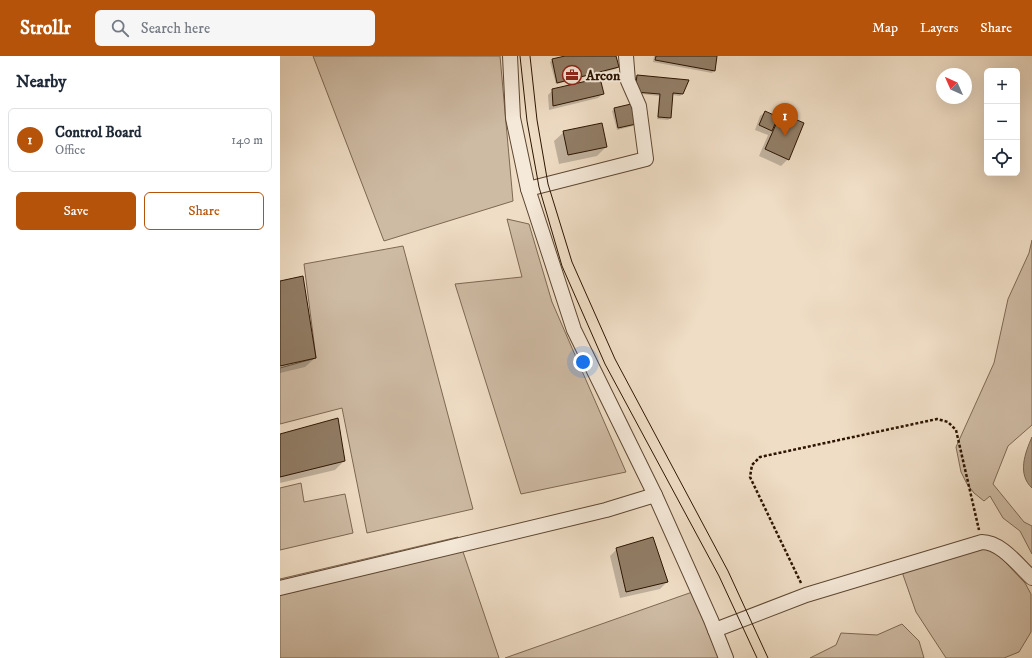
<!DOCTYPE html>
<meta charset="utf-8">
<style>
:root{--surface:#fff;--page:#f6f6f7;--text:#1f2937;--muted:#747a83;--line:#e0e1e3;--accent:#b45309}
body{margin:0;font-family:"IM FELL DW Pica",serif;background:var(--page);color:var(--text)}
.controls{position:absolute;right:12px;top:12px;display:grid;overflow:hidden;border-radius:6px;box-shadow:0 4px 16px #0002}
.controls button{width:36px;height:36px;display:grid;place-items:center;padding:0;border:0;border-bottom:1px solid var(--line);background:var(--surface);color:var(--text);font:20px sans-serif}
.compass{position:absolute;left:656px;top:12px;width:36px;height:36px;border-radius:50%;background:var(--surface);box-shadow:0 4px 16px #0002;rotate:315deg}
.you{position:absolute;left:303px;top:306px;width:14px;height:14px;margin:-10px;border:3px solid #fff;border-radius:50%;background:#1a73e8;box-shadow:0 0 0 6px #1a73e833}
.badge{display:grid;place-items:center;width:26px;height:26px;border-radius:50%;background:var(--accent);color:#fff;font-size:13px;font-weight:700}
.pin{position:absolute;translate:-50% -33px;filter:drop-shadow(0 1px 2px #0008)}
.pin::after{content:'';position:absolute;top:21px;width:14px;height:12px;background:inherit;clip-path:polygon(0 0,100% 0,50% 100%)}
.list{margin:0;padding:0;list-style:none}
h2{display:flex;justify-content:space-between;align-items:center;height:52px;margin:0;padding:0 16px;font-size:17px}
h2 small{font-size:13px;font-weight:400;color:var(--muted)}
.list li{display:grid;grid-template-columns:26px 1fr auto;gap:12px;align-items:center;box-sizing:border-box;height:64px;margin:0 8px 8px;padding:0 8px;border:1px solid var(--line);border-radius:6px}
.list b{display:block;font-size:15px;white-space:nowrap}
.list p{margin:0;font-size:13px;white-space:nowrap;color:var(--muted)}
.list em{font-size:13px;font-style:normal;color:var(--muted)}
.actions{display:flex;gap:8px;padding:12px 16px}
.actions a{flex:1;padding:9px 0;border:1px solid var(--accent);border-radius:6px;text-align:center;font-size:14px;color:var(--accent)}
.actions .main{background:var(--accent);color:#fff}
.icon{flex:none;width:22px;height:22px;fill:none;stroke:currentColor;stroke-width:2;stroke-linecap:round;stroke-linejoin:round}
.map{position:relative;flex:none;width:752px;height:602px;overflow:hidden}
header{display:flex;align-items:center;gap:24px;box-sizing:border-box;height:56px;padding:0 20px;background:var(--accent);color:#fff}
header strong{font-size:19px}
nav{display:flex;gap:22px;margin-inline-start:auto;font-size:14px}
.search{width:280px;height:36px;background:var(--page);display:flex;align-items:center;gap:10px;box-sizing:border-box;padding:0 14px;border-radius:6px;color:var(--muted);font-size:15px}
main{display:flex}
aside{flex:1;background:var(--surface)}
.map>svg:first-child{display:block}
.green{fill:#cebba4;stroke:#7d6852}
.water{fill:#ad9982;stroke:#79644e}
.shadow{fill:#0003}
.building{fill:#917d66;stroke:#2c1400}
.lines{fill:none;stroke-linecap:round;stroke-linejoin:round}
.minor-casing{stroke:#5d4631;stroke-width:16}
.path{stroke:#2c1400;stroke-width:2.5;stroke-dasharray:3 2;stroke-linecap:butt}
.minor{stroke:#f5e9d9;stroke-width:14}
.tram{stroke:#2c1400;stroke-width:1}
.labels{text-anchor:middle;stroke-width:4;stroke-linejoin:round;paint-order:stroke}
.poi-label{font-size:14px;font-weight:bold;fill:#2c1400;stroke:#f5e9d9;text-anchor:start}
</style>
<header>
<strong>Strollr</strong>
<div class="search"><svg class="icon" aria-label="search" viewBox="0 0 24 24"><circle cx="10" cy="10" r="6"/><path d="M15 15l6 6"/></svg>Search here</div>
<nav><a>Map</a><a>Layers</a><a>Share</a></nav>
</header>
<main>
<aside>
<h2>Nearby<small></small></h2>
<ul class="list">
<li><span class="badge">1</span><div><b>Control Board</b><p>Office</p></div><em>140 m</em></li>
</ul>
<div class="actions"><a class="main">Save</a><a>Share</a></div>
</aside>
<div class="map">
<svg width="752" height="602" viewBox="0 0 752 602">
<rect width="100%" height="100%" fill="#efddc5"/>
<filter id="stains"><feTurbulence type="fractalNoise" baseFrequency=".005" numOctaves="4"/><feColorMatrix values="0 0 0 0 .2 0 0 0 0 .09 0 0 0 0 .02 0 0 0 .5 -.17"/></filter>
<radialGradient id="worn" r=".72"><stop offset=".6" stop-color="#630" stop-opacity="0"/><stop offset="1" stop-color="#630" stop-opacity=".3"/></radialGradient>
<g class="green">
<path d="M33,0h187l13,145 -129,40z"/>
<path d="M227,163l22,5 23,78 74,170 -105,22 -66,-210 67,-7z"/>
<path d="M752,184v185l-24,21 -15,38 31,38 8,4v28l-12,-23 -17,-13 -13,-22 -6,5 -10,-8 -7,-9 -6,-12 -5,-25 38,-84 14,-64 21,-46z"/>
<path d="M123,190l70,263 -106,24 -25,-125 -62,16v-56l36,-10 -12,-94z"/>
<path d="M21,427l3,19 41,-8 8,39 -73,17v-62z"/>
<path d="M178,481l41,121h-219v-79z"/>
<path d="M710,490l35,37 6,11v38l-12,20 -15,6h-58l-30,-46 -15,-43z"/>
<path d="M418,534l23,68h-216z"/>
<path d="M622,568l17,17 5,17h-114l26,-13 5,-12 36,2z"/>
</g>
<path class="water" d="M752,381v51c-15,-14 -7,-35 0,-51z"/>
<g class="shadow">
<path d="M289,0h46l3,11 -2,2 -60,15 -6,-22 2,-2z"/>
<path d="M374,0h62l-2,15 -2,2 -59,-11z"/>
<path d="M357,20l46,17 -3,3 -8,-1 -2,23 -2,2 -11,-1 2,-23 -26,-3 2,-15z"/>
<path d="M273,34l50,4 -5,4 -49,12 -1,-15z"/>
<path d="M350,49l5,19 -2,2 -16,4 -5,-19 2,-2z"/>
<path d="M485,56l13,6 3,-3 7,44 -7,7 -22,-10 9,-21 -13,-5 5,-14z"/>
<path d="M284,76l42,15 -9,9 -38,8 -5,-23z"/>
<path d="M0,226l35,76 -10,9 -25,6z"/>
<path d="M0,379l64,26 -9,9 -55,13z"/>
<path d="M337,493l50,33 -7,7 -40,9 -10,-42z"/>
</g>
<g class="building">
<path d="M285,0h51l3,11 -62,16 -5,-24z"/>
<path d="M376,0h61l-2,15 -60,-11z"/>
<path d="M357,19l52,5 -6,14 -10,-1 -2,25 -13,-1 2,-23 -25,-2z"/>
<path d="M320,22l4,16 -51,12 -1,-17z"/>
<path d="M351,48l5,20 -18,4 -4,-20z"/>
<path d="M485,55l13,6 -6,14 -13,-6z"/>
<path d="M501,57l23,10 -15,37 -24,-11z"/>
<path d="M322,67l5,24 -39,8 -5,-24z"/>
<path d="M23,220l13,82 -36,8v-85z"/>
<path d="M58,362l7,43 -65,16v-43z"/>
<path d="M373,481l15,45 -42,10 -10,-44z"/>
</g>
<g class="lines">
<defs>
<g id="minor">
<path d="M230,0l3,62 15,71 118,-30 -7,-53 -11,-25 -2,-25"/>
<path d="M248,133l46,141 81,165 56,125 15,38"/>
<path d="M0,532l326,-78 49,-15"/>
<path d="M435,574l91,-35 176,-53c19,0 36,23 50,36"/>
</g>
</defs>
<use href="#minor" class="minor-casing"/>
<path class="path" d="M521,527l-51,-106 2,-12 8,-8 177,-38 11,3 8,8 23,100"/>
<use href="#minor" class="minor"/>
<g class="tram">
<path d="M240,0l7,65 12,66 23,79 43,98 114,212 38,82"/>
<path d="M250,0l7,64 11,64 24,78 43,97 113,212 40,87"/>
</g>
</g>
<defs>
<symbol id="office-ring" viewBox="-11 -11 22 22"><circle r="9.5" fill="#f5e9d9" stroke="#8f2418" stroke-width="1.5"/><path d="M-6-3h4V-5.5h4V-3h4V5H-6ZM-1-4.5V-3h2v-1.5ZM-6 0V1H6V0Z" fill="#8f2418"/></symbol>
</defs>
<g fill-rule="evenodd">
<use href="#office-ring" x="281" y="8" width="22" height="22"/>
</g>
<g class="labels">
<g class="poi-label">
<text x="306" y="24">Arcon</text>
</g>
</g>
<rect width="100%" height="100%" filter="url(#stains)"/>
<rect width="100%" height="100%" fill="url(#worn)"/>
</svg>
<div class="controls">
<button>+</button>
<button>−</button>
<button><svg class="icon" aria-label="locate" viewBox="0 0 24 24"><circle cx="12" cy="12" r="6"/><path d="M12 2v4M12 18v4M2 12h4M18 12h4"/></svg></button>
</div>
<svg class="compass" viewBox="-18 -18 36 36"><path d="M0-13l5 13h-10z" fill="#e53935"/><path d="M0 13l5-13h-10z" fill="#747a83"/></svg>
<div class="you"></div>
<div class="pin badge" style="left:505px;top:80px">1</div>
</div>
</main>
